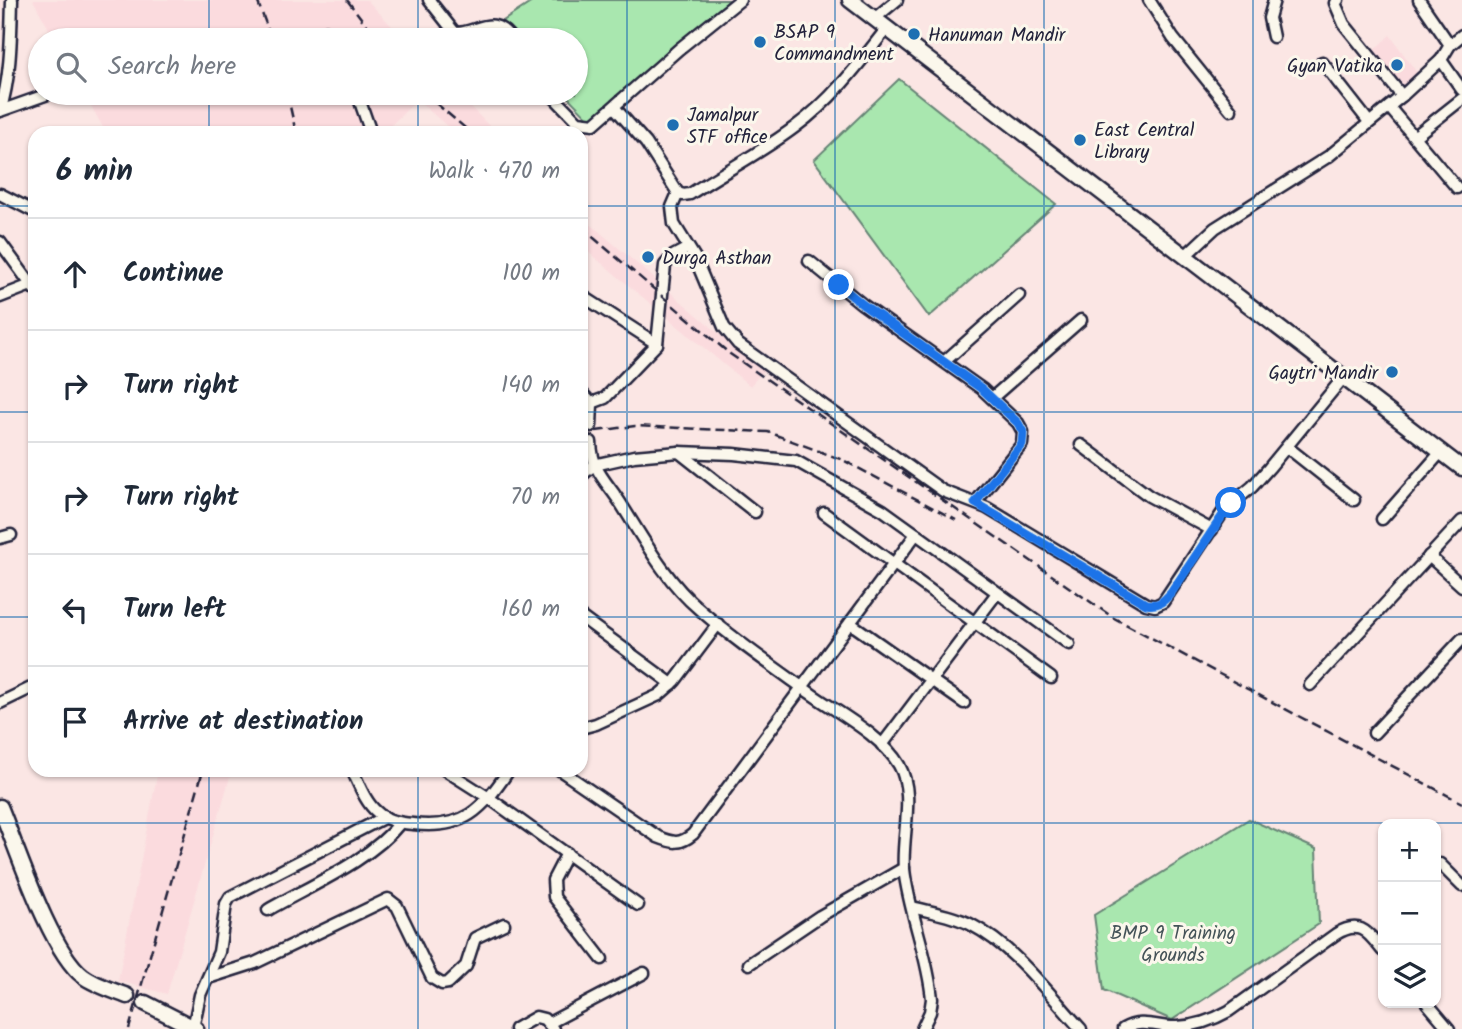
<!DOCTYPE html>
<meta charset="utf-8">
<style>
:root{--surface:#fff;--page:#f6f6f7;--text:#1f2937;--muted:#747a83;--line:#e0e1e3}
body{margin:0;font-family:Kalam,sans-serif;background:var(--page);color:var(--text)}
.controls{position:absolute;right:21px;bottom:21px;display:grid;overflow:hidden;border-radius:14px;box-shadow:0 2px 5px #0004}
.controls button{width:63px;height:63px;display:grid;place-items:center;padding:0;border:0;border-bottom:2px solid var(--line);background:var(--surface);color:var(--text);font:35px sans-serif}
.stop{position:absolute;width:21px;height:21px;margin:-16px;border:5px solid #1a73e8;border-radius:50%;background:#fff}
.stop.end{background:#1a73e8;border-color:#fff;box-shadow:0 2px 7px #0008}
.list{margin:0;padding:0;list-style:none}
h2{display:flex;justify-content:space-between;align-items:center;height:91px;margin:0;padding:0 28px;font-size:30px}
h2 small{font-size:23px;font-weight:400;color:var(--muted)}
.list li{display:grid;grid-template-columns:46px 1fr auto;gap:21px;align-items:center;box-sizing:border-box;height:112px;padding:0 28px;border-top:2px solid var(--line)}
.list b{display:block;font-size:26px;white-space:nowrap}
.list em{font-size:23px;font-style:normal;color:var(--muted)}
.icon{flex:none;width:38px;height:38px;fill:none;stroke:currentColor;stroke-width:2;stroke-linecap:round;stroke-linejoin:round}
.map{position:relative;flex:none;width:1462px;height:1029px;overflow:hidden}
.search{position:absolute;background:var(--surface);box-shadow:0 2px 5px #0004;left:28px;top:28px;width:560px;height:77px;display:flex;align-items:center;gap:18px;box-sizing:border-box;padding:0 24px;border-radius:38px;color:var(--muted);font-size:26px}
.panel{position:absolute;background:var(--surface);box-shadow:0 2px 5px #0004;left:28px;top:126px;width:560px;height:651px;border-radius:21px}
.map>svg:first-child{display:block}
.built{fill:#fbdbde}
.green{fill:#a9e7af;stroke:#668475;stroke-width:2}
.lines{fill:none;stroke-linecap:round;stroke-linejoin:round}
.street-casing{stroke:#22223b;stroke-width:15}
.secondary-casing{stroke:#22223b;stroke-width:19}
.street{stroke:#fbf7ec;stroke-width:10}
.secondary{stroke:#fbf7ec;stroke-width:14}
.rail{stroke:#22223b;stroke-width:2.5;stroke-dasharray:10 5;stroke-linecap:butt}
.route{stroke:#1a73e8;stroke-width:9}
.grid{fill:none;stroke:#1f6fb2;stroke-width:2;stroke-opacity:0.55}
.poi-dot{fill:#1f6fb2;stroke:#fbf7ec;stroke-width:2.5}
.labels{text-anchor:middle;stroke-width:6;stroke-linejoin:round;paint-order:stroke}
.poi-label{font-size:19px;fill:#22223b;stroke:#fbf7ec;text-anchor:start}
.park-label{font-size:19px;fill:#445358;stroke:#fbf7ec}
</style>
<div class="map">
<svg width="1462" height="1029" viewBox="0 0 1462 1029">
<rect width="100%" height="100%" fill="#fbe6e4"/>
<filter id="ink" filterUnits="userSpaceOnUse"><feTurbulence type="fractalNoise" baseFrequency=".0143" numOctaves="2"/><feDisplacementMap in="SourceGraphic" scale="14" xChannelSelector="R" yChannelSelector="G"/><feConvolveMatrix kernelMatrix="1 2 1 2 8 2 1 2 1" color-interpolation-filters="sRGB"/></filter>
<g filter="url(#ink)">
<g class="built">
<path d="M33,0h334l38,40h-350z"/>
<path d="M1390,35l30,42 -17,14 -31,-39z"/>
<path d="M84,93h373l39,40h-41l-38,-33 -31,30v3h-280z"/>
<path d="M581,216l182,155 -13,15 -169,-140z"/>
<path d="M158,770h74l-65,224 -49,-13z"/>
</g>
<g class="green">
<path d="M535,0h207l-148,124 -30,-31h12v-53h-60l-16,-17z"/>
<path d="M899,79l157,125 -127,113 -115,-157z"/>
<path d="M1249,819l67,30 3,75 -147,96 -68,-30 -10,-75z"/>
</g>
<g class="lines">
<defs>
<g id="street">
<path d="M429,0l26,33c24,0 37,-21 57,7"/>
<path d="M1149,0l24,38 58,72"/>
<path d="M1419,0l31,45"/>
<path d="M874,19l23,-19"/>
<path d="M326,31l5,9"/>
<path d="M1273,37l-4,-19 5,-18"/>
<path d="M1441,60l21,30"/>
<path d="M1322,62l47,60"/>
<path d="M357,93l14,40"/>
<path d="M550,93l28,29 16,2 85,-75 61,-49"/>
<path d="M1402,96l39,-36 9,-15 12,-10"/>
<path d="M1389,107l68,81"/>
<path d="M615,108l31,35 32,50 5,2 7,-1c35,-23 72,-42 105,-67 37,-27 64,-63 92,-99"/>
<path d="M0,111c11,-34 11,-75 12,-111"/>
<path d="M0,111l51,-18"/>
<path d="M1414,137l48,-38"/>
<path d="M678,193l-6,14 2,17 21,34 29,69 14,17 205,147 44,17 159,96 9,2 8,-4 62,-93 27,-22 17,-19 74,-90"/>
<path d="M0,194l35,18"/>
<path d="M0,242l35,48"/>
<path d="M1185,256l30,-28 114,-72 73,-60 -58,-72 -9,-21 3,-3"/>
<path d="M809,261l53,43 120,85 36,34 5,9 -1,12 -47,59"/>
<path d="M581,295l76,49"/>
<path d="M0,297l31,-12"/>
<path d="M945,361l74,-66"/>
<path d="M581,392l11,12 -1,22"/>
<path d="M992,398l89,-78"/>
<path d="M581,407l24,-9 52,-54 8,-79 8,-9 15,-8"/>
<path d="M591,442c1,31 17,40 32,65 22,35 44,75 76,102 35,31 75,58 114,86 27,19 69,41 86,70 17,30 2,71 5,104 5,44 24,86 28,130l-2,13 -8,17"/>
<path d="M1081,445l68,51 63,34"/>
<path d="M1287,447l67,53"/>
<path d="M679,452l76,60"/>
<path d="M581,476l13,-11 40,-9 45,-4 55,2 62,7 87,49 186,134"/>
<path d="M824,513l227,165"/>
<path d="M1382,519l59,-67"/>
<path d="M0,538l11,-3"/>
<path d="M1429,556l33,30"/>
<path d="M581,617l91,67"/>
<path d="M850,623l114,80"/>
<path d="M1310,685l152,-164"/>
<path d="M0,703l35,-17"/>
<path d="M581,728l15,-4 63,-29 16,-14 43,-57"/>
<path d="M1374,733l88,-94"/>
<path d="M882,745l115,-152"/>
<path d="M352,770c7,14 13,32 25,42 9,9 24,11 36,12 51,6 69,-14 96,-54"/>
<path d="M445,770l44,28 149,107"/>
<path d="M560,770l98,67c15,6 22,8 35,-3l223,-300"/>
<path d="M567,853l-14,27 1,17 48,62"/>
<path d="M1440,864l22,22"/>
<path d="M912,907c19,5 40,8 58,17 45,23 78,69 111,105"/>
<path d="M268,910c41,-24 102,-49 132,-87"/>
<path d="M749,964l71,-48 84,-48"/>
<path d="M208,978l47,-15 133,-64 9,7 35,72 10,6 6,-1 18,-17 9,-28 29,-14"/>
<path d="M1427,1003l22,26"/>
<path d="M549,1023l95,-50"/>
<path d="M193,1028l7,-33 19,-43 7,-48 4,-7 155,-80"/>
<path d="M515,1029l21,-12 8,2 9,10"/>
<path d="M1123,1029c19,-11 35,-1 54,-2 20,-1 36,-7 52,-16l107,-77c25,-15 32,-1 47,17"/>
</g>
<g id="secondary">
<path d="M850,0l612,468"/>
<path d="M0,807c17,41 50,144 83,169 12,9 29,14 44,20"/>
<path d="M145,1003l51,26"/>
</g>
</defs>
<use href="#street" class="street-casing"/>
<use href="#secondary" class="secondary-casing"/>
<use href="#street" class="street"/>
<use href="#secondary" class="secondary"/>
<g class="rail">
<path d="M257,0l15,40"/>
<path d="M347,0l31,40"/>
<path d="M287,93l9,40"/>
<path d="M424,93l47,40"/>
<path d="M581,227l149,127 384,264 348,185"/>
<path d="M581,433l54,-7 133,6 75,28 113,60"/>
<path d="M129,1029l74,-259"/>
</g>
</g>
</g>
<g class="lines" filter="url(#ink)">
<path class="route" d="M839,285l23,19 120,85 36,34 5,9 -1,12 -47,59 171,101c13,2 17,-2 25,-11l60,-90"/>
</g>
<path class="grid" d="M209,0v40M418,0v40M627,0v1029M835,0v1029M1044,0v1029M1253,0v1029M209,93v40M418,93v40M0,206h35M581,206h881M0,412h35M581,412h881M0,617h35M581,617h881M209,770v259M418,770v259M0,823h1462"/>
<g class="poi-dot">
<circle cx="914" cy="34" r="7"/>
<circle cx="760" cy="42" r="7"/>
<circle cx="1397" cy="65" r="7"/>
<circle cx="673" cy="125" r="7"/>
<circle cx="1080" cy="140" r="7"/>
<circle cx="648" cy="257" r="7"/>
<circle cx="1392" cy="372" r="7"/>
</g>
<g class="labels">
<g class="poi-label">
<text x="774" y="38">BSAP 9<tspan x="774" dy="22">Commandment</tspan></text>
<text x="928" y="41">Hanuman Mandir</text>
<text x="1383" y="72" text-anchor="end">Gyan Vatika</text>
<text x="687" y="121">Jamalpur<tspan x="687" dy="22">STF office</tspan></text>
<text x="1094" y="136">East Central<tspan x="1094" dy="22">Library</tspan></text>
<text x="662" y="264">Durga Asthan</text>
<text x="1378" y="379" text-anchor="end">Gaytri Mandir</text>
</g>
<g class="park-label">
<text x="1173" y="939">BMP 9 Training<tspan x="1173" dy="22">Grounds</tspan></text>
</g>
</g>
</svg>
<div class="controls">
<button>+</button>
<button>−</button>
<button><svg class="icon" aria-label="layers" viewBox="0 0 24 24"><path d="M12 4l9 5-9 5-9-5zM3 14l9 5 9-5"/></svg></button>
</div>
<div class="stop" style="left:1231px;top:503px"></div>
<div class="stop end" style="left:839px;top:285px"></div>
<div class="search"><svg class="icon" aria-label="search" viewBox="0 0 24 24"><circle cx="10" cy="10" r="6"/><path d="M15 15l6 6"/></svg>Search here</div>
<section class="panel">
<h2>6 min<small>Walk · 470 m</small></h2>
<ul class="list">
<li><svg class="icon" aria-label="ahead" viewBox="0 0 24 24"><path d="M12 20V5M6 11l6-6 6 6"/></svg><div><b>Continue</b></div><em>100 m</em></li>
<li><svg class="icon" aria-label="right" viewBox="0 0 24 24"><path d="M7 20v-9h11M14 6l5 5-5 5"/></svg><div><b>Turn right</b></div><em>140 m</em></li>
<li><svg class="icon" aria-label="right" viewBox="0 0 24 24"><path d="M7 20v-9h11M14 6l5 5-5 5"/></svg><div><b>Turn right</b></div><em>70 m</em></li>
<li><svg class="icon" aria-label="left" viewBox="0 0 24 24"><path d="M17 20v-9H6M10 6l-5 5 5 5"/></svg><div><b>Turn left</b></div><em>160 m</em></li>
<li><svg class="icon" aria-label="arrive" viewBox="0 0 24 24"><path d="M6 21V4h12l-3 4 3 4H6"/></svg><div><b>Arrive at destination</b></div></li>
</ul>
</section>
</div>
